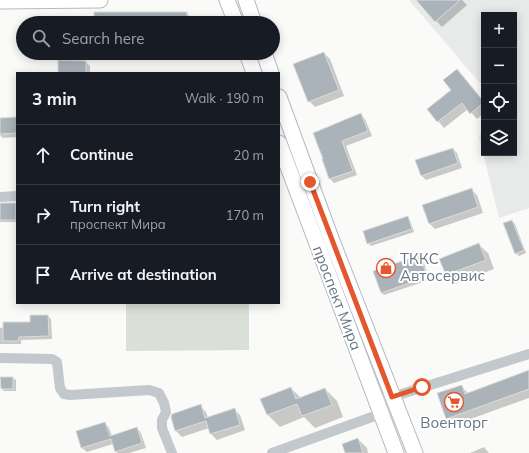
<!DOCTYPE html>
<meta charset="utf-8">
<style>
:root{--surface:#171b24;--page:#242831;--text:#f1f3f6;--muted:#9ea1a6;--line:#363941}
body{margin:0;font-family:Mulish,sans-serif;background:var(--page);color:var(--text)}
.controls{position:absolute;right:12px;top:12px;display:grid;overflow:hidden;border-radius:0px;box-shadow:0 2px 10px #0003}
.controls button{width:36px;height:36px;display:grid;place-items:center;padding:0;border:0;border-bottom:1px solid var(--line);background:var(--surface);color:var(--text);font:20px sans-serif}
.stop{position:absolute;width:12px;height:12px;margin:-9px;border:3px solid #e4572e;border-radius:50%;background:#fff}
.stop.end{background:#e4572e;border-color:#fff;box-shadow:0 1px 4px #0008}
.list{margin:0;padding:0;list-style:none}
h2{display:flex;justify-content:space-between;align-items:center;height:52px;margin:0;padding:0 16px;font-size:17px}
h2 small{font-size:13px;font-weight:400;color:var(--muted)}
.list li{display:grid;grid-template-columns:26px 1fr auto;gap:12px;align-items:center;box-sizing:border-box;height:60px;padding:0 16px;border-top:1px solid var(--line)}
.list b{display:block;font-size:15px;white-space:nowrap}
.list p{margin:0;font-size:13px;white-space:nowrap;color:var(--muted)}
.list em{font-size:13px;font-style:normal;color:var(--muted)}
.icon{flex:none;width:22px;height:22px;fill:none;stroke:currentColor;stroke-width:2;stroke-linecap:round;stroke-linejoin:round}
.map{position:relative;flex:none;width:529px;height:453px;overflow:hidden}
.search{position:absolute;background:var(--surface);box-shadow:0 2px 10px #0003;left:16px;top:16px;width:264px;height:44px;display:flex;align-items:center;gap:10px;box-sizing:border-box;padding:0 14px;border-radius:22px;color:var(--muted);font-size:15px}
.panel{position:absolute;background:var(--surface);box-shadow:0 2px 10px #0003;left:16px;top:72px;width:264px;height:232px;border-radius:0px}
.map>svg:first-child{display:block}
.built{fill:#e8e9e9}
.green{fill:#dadfd7}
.shadow{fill:#0003}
.building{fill:#aab3b9;stroke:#dcdcda}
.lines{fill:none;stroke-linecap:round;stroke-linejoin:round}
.secondary-casing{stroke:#b3babf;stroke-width:17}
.street{stroke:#c3c8cc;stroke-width:10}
.secondary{stroke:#fff;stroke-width:15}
.route{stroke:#e4572e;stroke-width:5}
.labels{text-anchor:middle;stroke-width:4;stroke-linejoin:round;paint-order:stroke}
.poi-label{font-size:15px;fill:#657683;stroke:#fff;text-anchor:start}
.street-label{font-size:15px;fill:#657683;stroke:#fff}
</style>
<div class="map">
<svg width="529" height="453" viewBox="0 0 529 453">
<rect width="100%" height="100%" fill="#fafaf8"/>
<path class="built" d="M409,0h120v208l-30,10 -20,-82 5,-6v23h30v-138h-30v73z"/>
<path class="green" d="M126,303h123v47l-123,1z"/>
<g class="shadow">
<path d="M417,0h45l5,5 -25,22z"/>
<path d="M186,13l6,5v5h-97z"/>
<path d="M195,53h13v1h-12z"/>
<path d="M324,53l6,6 14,37 -29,11 -6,-6z"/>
<path d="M86,62l4,4v7h-31z"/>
<path d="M463,76l21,26v11l-7,6 -9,-10 -24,19 -16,-19 25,-19z"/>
<path d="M361,115l4,4 7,17 -26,10 11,29 -23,8 -4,-4 -7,-19z"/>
<path d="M17,118v19l-14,1 -3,-3v-16z"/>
<path d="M453,149l4,4 5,15 -36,12 -4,-4z"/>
<path d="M471,189l6,6 6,18 -48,16 -6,-6z"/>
<rect x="0" y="204" width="17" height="18"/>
<path d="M407,217l3,3 4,12 -43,14 -3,-3z"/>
<path d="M512,221l3,3 11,29 -7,3 -3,-3z"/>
<path d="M479,245l9,8 6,16 -39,15 -9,-9 -6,-16z"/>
<path d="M420,256l3,3 6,21 -45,15 -3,-3z"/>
<path d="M48,316l3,3 1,20 -31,1v4h-21v-16l31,-5z"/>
<path d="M529,371v27l-75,27 -7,-7 14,-32 7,7z"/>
<path d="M13,378l3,2v11h-12l-2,-2z"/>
<path d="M291,388l10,10 24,-9 12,12 6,16 -28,11 -11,-11 -24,10 -12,-12z"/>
<path d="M200,406l6,6 2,6 26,-9 6,6 5,15 -28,10 -6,-6 -2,-6 -27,9 -6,-6 -4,-14z"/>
<path d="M105,423l4,5 3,8 25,-8 4,5 5,15 -17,5h-12l-4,-9 -26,8 -5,-4 -5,-16z"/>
<path d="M358,439l9,9 1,5h-22z"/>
<path d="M484,447l5,6h-19z"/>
</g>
<g class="building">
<path d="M416,0h44l-25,22z"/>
<rect x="94" y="12" width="93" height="11"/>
<path d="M324,52l15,38 -31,12 -15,-38z"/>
<path d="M58,60l28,1v12h-28z"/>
<path d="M457,69l27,33 -14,12 -8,-11 -25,19 -10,-13 24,-19 -8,-10z"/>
<path d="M361,113l7,18 -26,10 11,30 -24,8 -7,-20h1l-10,-26z"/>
<path d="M17,117v16l-17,1v-16z"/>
<path d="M453,148l5,15 -37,13 -6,-16z"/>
<path d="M472,188l6,19 -49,17 -7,-19z"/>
<rect x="0" y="203" width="16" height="17"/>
<path d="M408,216l4,13 -45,15 -4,-13z"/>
<path d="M512,220l12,30 -9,4 -12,-31z"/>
<path d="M479,243l7,17 -40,15 -7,-16z"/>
<path d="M420,255l7,22 -46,16 -8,-22z"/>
<path d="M30,315h18l1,21 -30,1 -1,4h-15v-19h27z"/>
<path d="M529,370v19l-83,30 -9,-26 25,-8 3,9z"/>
<path d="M0,377h13v12h-12z"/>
<path d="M291,387l5,12 29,-11 7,17 -30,11 -5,-12 -30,11 -7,-16z"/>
<path d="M201,404l4,14 30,-10 5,17 -30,9 -4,-13 -31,10 -4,-14 1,-3z"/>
<path d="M105,422l5,14 27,-9 5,16 -27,9 -4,-13 -30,9 -5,-17z"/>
<path d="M358,438l5,15h-18l-3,-9z"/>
</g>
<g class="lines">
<defs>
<g id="secondary">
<path d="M227,0l9,23"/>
<path d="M246,0l8,23"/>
<path d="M0,1l100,-1"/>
<path d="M247,53l7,20"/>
<path d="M264,53l7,20"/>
<path d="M279,97l53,144 83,212"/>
<path d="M279,143l117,310"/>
</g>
</defs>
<use href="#secondary" class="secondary-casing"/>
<g class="street">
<path d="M0,197l17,-1"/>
<path d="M0,358l52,1 5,3 3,26 4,6 6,1 79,-5 10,3 5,10 2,9 -4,8v8l10,25"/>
<path d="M376,402l153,-48"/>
<path d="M272,453l125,-45"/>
</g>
<use href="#secondary" class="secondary"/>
</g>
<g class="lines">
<path class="route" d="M310,182l82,215 30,-10"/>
</g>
<defs>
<symbol id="shop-ring" viewBox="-11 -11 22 22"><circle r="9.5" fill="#fff" stroke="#e4572e" stroke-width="1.5"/><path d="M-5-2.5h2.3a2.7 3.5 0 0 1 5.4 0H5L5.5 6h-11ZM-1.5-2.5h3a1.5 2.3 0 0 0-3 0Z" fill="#e4572e"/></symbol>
<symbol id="supermarket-ring" viewBox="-11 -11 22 22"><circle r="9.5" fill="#fff" stroke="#e4572e" stroke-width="1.5"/><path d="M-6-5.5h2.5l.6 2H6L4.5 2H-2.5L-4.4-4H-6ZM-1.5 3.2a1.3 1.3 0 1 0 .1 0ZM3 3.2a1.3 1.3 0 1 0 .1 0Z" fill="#e4572e"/></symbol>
</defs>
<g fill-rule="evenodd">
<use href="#shop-ring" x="375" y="257" width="22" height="22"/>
<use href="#supermarket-ring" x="443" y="391" width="22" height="22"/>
</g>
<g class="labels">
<g class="poi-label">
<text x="400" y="264">ТККС<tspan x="400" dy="17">Автосервис</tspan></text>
<text x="454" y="428" text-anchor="middle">Военторг</text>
</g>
<g class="street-label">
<text transform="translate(337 298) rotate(69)" y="5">проспект Мира</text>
</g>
</g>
</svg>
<div class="controls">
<button>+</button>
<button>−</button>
<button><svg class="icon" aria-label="locate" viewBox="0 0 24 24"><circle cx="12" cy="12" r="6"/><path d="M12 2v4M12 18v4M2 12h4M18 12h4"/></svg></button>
<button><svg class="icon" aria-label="layers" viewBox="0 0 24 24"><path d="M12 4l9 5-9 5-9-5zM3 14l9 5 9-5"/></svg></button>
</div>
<div class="stop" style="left:422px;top:387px"></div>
<div class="stop end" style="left:310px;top:182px"></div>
<div class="search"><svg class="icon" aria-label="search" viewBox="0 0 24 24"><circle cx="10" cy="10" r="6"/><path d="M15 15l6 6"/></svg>Search here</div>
<section class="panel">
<h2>3 min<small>Walk · 190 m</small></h2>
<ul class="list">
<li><svg class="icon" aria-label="ahead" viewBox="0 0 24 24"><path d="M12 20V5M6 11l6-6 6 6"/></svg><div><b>Continue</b></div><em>20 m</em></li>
<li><svg class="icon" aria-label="right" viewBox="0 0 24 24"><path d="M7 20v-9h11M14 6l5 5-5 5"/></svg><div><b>Turn right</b><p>проспект Мира</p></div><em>170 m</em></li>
<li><svg class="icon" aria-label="arrive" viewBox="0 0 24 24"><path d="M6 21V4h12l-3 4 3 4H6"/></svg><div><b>Arrive at destination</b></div></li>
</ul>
</section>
</div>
